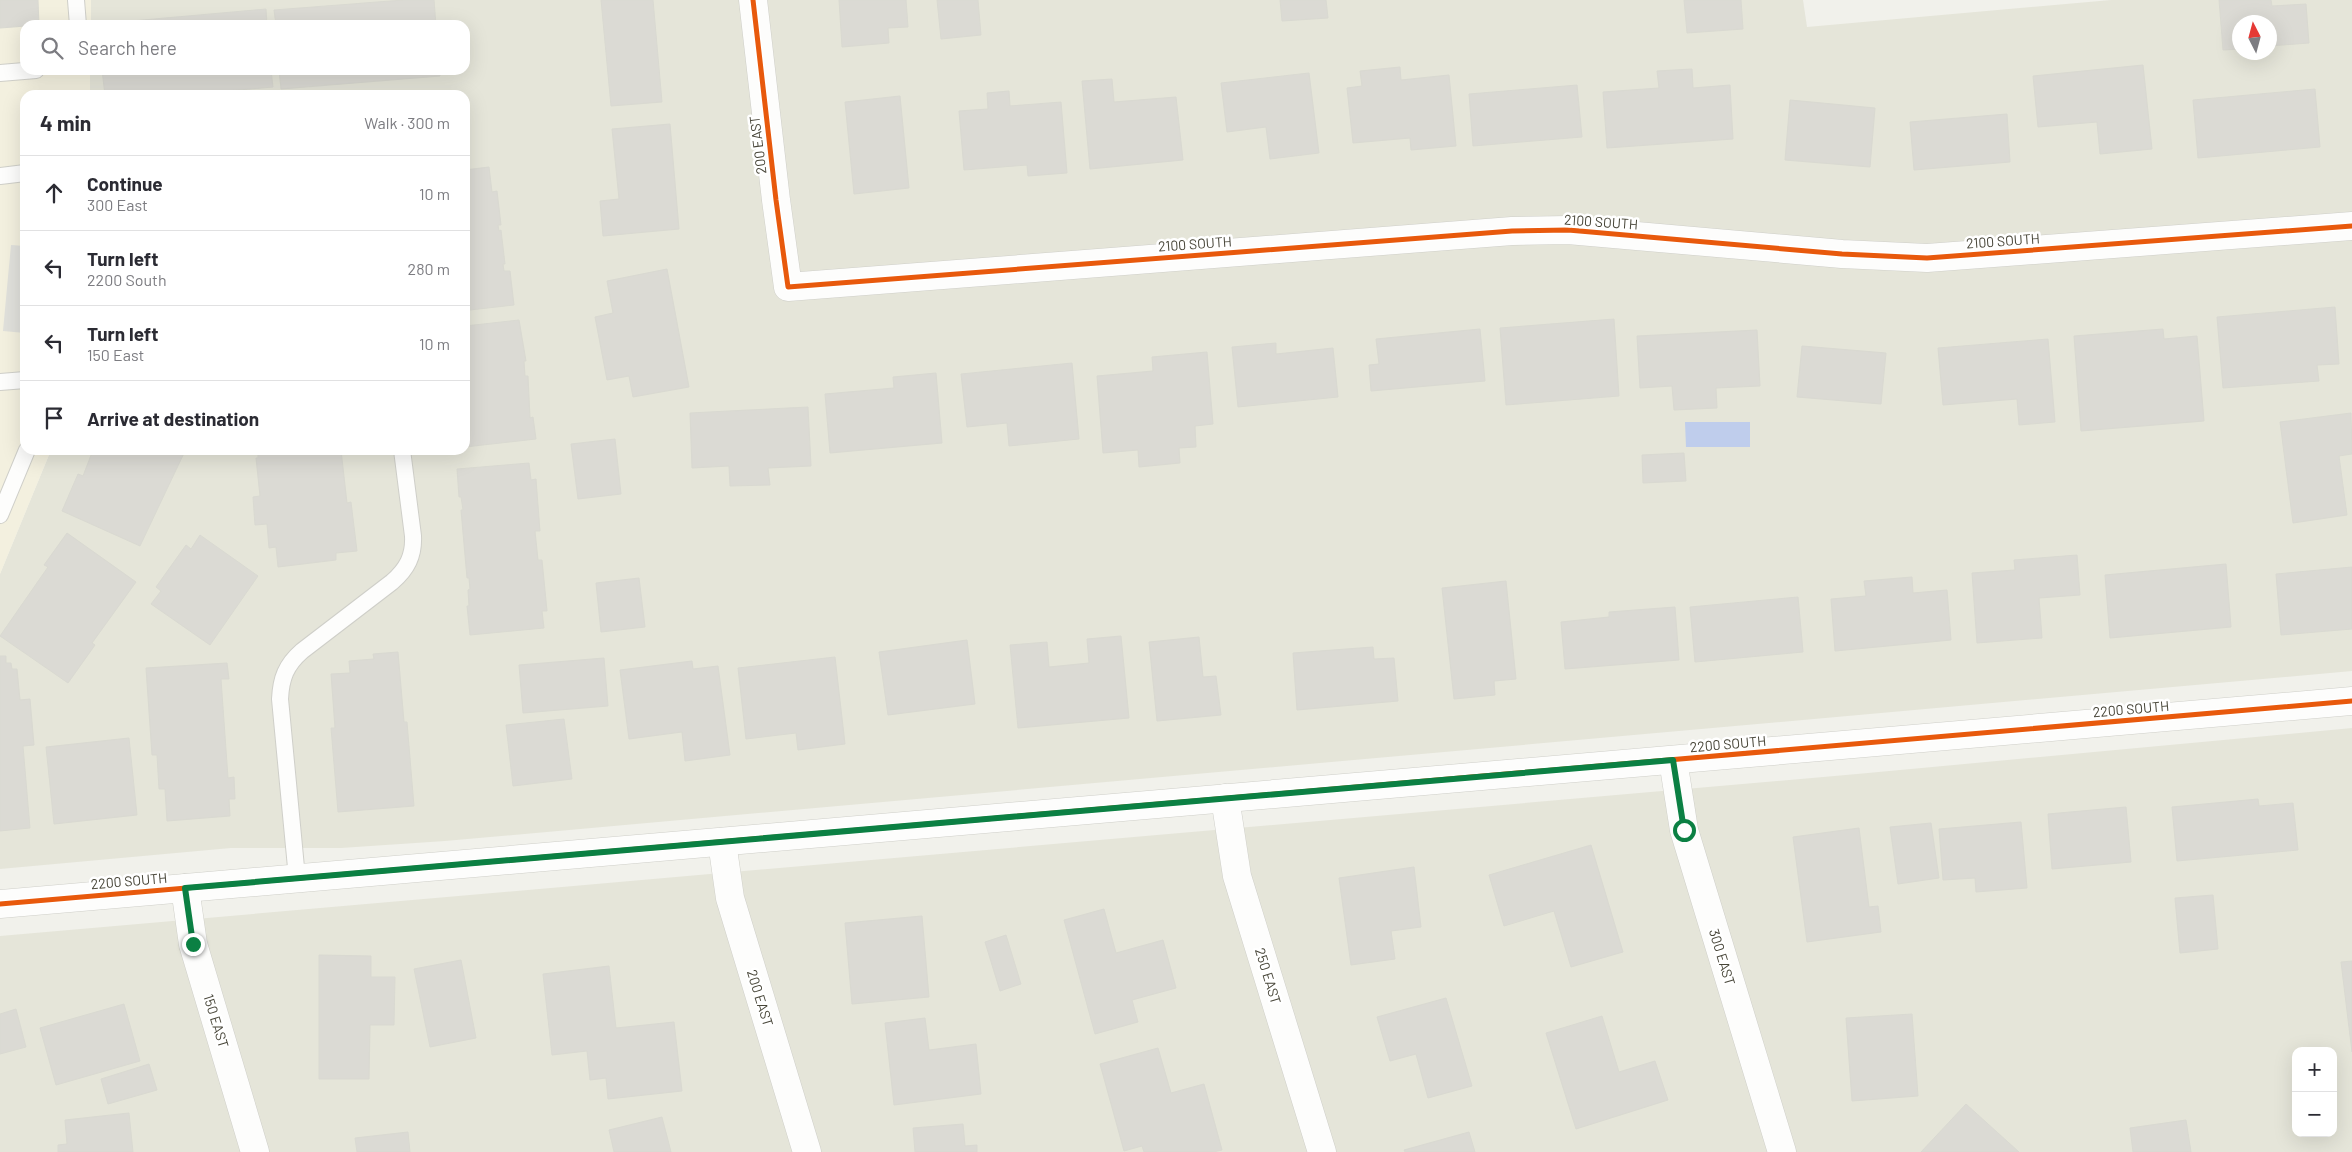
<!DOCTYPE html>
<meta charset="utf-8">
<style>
:root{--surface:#fff;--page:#f2f2f3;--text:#2b2b33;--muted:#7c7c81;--line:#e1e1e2}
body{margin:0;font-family:Barlow,sans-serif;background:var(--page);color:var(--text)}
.controls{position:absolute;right:15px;bottom:15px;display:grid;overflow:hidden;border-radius:10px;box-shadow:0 5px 20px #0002}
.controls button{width:45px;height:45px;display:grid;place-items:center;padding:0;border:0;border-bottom:1px solid var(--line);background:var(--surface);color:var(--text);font:25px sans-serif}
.compass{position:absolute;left:2232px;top:15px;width:45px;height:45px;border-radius:50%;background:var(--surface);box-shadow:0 5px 20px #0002;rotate:354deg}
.stop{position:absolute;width:15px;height:15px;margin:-11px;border:4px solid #0b8043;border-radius:50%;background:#fff}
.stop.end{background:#0b8043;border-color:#fff;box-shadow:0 1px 5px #0008}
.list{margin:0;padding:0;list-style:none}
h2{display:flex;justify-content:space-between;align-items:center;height:65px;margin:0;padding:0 20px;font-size:21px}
h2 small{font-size:16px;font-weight:400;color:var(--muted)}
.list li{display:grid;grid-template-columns:32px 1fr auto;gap:15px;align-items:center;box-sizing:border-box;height:75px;padding:0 20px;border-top:1px solid var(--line)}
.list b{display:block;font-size:19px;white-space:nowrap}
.list p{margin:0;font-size:16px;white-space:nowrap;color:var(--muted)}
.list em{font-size:16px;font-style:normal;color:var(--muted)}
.icon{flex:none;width:28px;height:28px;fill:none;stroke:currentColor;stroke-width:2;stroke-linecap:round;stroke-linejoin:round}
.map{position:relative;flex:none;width:2352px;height:1152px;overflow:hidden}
.search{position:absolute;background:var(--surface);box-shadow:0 5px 20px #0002;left:20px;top:20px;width:450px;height:55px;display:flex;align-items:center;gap:12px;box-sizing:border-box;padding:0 18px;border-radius:15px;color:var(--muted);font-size:19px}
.panel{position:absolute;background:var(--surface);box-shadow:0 5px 20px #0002;left:20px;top:90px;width:450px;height:365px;border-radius:15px}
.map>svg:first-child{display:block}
.residential{fill:#e5e5d9;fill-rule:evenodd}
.commercial{fill:#f3f0df}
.parking{fill:#e0e0db}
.water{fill:#bfcdec}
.building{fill:#dbdad4;stroke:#d9d9d1}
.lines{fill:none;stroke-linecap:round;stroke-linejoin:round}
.lane-casing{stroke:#cfcfc9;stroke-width:18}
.street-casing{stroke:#cfcfc9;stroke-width:29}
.lane{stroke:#fdfdfc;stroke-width:16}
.street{stroke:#fdfdfc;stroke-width:28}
.cycleway-casing{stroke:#fff;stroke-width:8}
.cycleway{stroke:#e8590c;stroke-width:5}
.route{stroke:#0b8043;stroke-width:6}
.labels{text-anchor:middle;stroke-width:5;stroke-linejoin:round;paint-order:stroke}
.street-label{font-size:14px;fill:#474538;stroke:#fff}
</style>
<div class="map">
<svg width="2352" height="1152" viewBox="0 0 2352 1152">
<rect width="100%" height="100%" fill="#f1f1eb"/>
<g class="residential">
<path d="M91,0h1712l4,27 304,-27h241v671l-1907,170 -104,7h-110l-231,21v-295l51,-124h414v-355h-375v-25h375v-45h-374zM2240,22h30v30h-30z"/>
<path d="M2352,728v424h-2352v-216l1857,-162zM2296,1051h37v82h-37z"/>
</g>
<path class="commercial" d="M0,0h91v25h-66v45h65v25h-65v355h26l-51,124z"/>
<path class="parking" d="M11,245l14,1v87l-22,-2z"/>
<path class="water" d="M1685,422h65v25h-64z"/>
<g class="building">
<path d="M0,0h38l1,25 -39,3z"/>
<path d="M403,0h31l2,25h-160l-2,-15z"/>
<path d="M601,0h52l9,102 -51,4z"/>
<path d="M839,0h67l2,27 -20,1 1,15 -47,4z"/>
<path d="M937,0h41l3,35 -40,4z"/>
<path d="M1280,0h46l2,18 -46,3z"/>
<path d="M1684,0h57l2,29 -56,4z"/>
<path d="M2219,0h52l1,6 34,-2 3,39 -39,3v-24h-30v27l-17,1z"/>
<path d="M266,9l1,16h-169v-1z"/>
<path d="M2143,65l9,84 -52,5 -3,-32 -59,5 -5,-51z"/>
<path d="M1400,67l1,13 48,-5 7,71 -45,4 -1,-12 -57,5 -6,-55 15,-2 -2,-15z"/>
<path d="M1692,69l1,19 37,-3 3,54 -126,9 -4,-56 56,-4 -2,-17z"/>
<path d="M102,70h169l2,17 -91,8h-77z"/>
<path d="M279,70h160l1,6 -159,13z"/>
<path d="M1309,73l10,80 -49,6 -4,-32 -39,5 -6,-49z"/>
<path d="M1112,79l2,23 62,-5 7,63 -93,9 -8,-88z"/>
<path d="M1577,85l5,52 -109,9 -4,-52z"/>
<path d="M2315,89l5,58 -122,11 -5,-58z"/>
<path d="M1009,91l1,15 51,-4 6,71 -39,3 -1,-11 -63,5 -5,-59 29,-2 -1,-16z"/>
<path d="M900,96l9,92 -55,6 -9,-92z"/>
<path d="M1790,100l85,8 -5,59 -85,-7z"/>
<path d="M2007,114l3,48 -96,8 -4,-48z"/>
<path d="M670,124l9,105 -76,7 -3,-35 19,-2 -7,-70z"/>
<path d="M489,167l3,25 5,-1 4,34h-3l1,6 2,-1 4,34h-2l1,7h6l4,34 -44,5v-3l-5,1v-138z"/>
<path d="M667,269l22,118 -56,10 -4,-21 -22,4 -12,-63 18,-4 -6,-32z"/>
<path d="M2335,307l4,57 -22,1 2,16 -96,7 -6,-71z"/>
<path d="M1614,319l5,77 -113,9 -6,-77z"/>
<path d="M519,320l7,41h-2l1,15h3l2,42 3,-1 3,22 -71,8v-121z"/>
<path d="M1480,329l5,52 -114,10 -2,-26 10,-1 -3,-25z"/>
<path d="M2163,329l1,10 33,-3 7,85 -123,10 -7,-95z"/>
<path d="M1757,330l3,56 -44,2 1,20 -43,2 -2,-24 -32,2 -3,-52z"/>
<path d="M2048,339l7,83 -36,3 -2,-26 -74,6 -5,-57z"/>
<path d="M1276,343v11l57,-6 5,49 -100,10 -6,-60z"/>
<path d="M1802,346l84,7 -5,51 -84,-7z"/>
<path d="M1207,352l6,72 -18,2 1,21 -17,1 1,15 -41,4 -1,-17 -35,3 -6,-77 56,-5 -1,-14z"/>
<path d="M1072,363l7,76 -70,7 -2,-23 -40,4 -6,-53z"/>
<path d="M936,373l6,70 -112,10 -5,-59 69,-6 -1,-11z"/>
<path d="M808,407l3,59 -43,2 2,17 -40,1 -1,-20 -37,2 -2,-55z"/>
<path d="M2351,413l1,41 -13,2 8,59 -54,8 -13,-101z"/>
<path d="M615,439l6,55 -43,5 -7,-55z"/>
<path d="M93,450l92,1 -45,95 -78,-35 16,-37 5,2z"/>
<path d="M258,450h83l6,53 4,-1 6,49 -21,2v7l-58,7 -2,-20 -7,1 -2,-24 -12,1 -2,-28 7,-1 -4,-38h2z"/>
<path d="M1684,453l2,28 -43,2 -1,-28z"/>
<path d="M529,463l2,17 5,-1 4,52h-5l3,29h4l5,51h-5l2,17 -74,7 -3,-29h2l-1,-16 2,-1 -1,-11h-2l-6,-68h2l-2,-13h-2l-2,-28z"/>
<path d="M67,533l69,49 -44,61 3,2 -27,38 -68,-47 48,-69 -4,-2z"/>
<path d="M200,535l58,41 -48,69 -59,-41 10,-13 -5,-4 30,-42 5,4z"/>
<path d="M2077,555l3,40 -41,3 3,40 -65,5 -5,-70 43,-3 -1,-10z"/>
<path d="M2226,564l5,63 -121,11 -5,-63z"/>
<path d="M2352,567v62l-71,6 -5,-61z"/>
<path d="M1912,577l1,16 34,-3 4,50 -116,11 -4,-52 35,-3 -2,-15z"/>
<path d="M639,578l6,49 -44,5 -5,-49z"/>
<path d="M1506,581l10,98 -22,2 1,14 -41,4 -12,-111z"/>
<path d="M1798,597l5,55 -108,10 -5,-55z"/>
<path d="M1675,607l4,53 -114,9 -4,-47 48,-5v-5z"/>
<path d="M1121,636l8,82 -111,10 -8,-83 37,-3 2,25 40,-4 -2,-24z"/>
<path d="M1199,637l4,40 13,-1 5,39 -64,6 -8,-79z"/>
<path d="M967,640l8,64 -87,11 -9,-63z"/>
<path d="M1373,647l1,12 20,-1 4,43 -101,9 -4,-57z"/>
<path d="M398,652l6,70h3l7,84 -76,6 -7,-84h4l-4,-54 19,-1 -1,-12 25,-2 -1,-5z"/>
<path d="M0,656h6v7h5l1,6h5l3,31 10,-1 4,46 -11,1 7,82 -30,3z"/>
<path d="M835,657l10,87 -47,6 -2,-17 -50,6 -8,-71z"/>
<path d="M604,658l4,48 -85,7 -4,-48z"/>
<path d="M692,661l1,8 25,-3 12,89 -45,6 -3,-29 -53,7 -9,-69z"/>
<path d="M227,663l2,16h-8l7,99 6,-1 1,22h-6l1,17 -63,5 -2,-32h-6l-2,-34h-5l-6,-87z"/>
<path d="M564,719l8,60 -59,7 -7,-61z"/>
<path d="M129,738l8,77 -83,9 -8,-77z"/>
<path d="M2258,799l1,7 34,-3 5,47 -121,11 -5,-54z"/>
<path d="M2126,807l5,55 -79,7 -4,-55z"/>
<path d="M2021,822l6,66 -51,4 -1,-14 -32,2 -4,-51z"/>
<path d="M1931,823l8,55 -41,6 -8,-57z"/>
<path d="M1859,828l10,79 9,-1 3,26 -74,10 -14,-105z"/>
<path d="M1591,845l32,107 -52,15 -17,-56 -50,15 -15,-51z"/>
<path d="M1414,867l7,60 -30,4 4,28 -44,6 -12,-87z"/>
<path d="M2213,895l5,54 -38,4 -5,-55z"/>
<path d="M1104,909l12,44 47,-13 13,48 -44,12 6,22 -43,12 -31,-114z"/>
<path d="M922,916l7,81 -77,7 -7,-81z"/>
<path d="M1006,935l15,49 -21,7 -15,-49z"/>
<path d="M319,955l52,1v21h24l-1,48h-24l-1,54h-50z"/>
<path d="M461,960l15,78 -46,9 -16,-78z"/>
<path d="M2352,961v91l-11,-90z"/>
<path d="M609,966l7,62 58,-6 8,69 -74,8 -2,-21 -16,2 -3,-29 -35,4 -9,-81z"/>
<path d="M1446,998l26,88 -44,12 -12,-44 -26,7 -13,-44z"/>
<path d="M124,1004l16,57 -84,24 -16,-57z"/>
<path d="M16,1009l10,38 -26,7v-40z"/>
<path d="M1912,1014l6,82 -66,5 -6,-83z"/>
<path d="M1602,1016l17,56 36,-11 13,39 -92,29 -30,-96z"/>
<path d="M925,1018l4,32 47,-6 5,50 -87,11 -9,-82z"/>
<path d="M1158,1048l13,45 33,-9 18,66 -9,2h-69l-2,-6 -18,5 -24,-87z"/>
<path d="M149,1064l8,26 -49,14 -7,-25z"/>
<path d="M1966,1104l53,48h-98z"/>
<path d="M129,1113l4,39h-75v-7l9,-1 -2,-24z"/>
<path d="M662,1117l9,35h-57l-5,-22z"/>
<path d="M2186,1120l5,32h-58l-3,-24z"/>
<path d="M963,1124l2,22 12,-1v7h-62l-2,-24z"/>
<path d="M408,1132l2,20h-53l-2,-14z"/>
<path d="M1469,1132l6,20h-70l-1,-2z"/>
</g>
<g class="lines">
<defs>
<g id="lane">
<path d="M76,0l2,25"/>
<path d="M0,73l36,-3"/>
<path d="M0,176l25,-3"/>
<path d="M0,382l25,-2"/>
<path d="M0,515l27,-65"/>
<path d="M297,878l-17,-179c1,-21 6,-34 22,-48l90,-69c15,-13 22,-26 21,-46l-11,-86"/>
</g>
<g id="street">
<path d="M753,0l23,200 12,87 724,-56 56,-1 274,24 85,4 425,-32"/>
<path d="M1673,760l11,70 98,322"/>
<path d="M1225,798l12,78 85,276"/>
<path d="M722,842l8,56 77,254"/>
<path d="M185,888l8,56 62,208"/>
<path d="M0,904l2352,-203"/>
</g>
</defs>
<use href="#lane" class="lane-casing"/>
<use href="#street" class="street-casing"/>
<use href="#lane" class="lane"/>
<use href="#street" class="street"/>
<defs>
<g id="cycleway">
<path d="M753,0l23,200 12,87 724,-56 56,-1 274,24 85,4 425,-32"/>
<path d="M0,904l2352,-203"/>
</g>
</defs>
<use href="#cycleway" class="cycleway-casing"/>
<use href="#cycleway" class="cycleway"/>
</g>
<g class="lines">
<path class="route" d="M193,944l-8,-56 1488,-128 11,70"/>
</g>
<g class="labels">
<g class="street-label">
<text transform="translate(758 145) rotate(-97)" y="5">200 EAST</text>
<text transform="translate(1601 222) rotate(4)" y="5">2100 SOUTH</text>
<text transform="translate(2003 241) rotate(-4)" y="5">2100 SOUTH</text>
<text transform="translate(1195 244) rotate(-4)" y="5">2100 SOUTH</text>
<text transform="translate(2131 709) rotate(-5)" y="5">2200 SOUTH</text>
<text transform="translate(1728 744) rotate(-5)" y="5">2200 SOUTH</text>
<text transform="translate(129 881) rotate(-5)" y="5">2200 SOUTH</text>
<text transform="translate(1722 957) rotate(73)" y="5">300 EAST</text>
<text transform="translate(1268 976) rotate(73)" y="5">250 EAST</text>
<text transform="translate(760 998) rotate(73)" y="5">200 EAST</text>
<text transform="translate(216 1021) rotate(73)" y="5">150 EAST</text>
</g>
</g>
</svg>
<div class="controls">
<button>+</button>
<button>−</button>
</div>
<svg class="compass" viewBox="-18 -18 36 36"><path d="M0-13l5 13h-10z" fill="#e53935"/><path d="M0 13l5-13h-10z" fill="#7c7c81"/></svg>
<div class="stop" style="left:1684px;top:830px"></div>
<div class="stop end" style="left:193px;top:944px"></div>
<div class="search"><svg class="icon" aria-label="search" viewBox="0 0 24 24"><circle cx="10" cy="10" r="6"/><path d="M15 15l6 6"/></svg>Search here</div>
<section class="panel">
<h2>4 min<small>Walk · 300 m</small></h2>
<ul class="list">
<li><svg class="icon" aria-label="ahead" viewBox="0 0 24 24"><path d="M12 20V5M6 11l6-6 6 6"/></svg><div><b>Continue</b><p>300 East</p></div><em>10 m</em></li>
<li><svg class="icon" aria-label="left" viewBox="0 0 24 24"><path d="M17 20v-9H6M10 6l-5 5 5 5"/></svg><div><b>Turn left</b><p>2200 South</p></div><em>280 m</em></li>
<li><svg class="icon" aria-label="left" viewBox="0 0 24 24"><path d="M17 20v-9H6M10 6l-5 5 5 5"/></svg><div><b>Turn left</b><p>150 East</p></div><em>10 m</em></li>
<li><svg class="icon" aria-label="arrive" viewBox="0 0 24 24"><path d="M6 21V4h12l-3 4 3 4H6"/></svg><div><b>Arrive at destination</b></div></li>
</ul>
</section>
</div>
